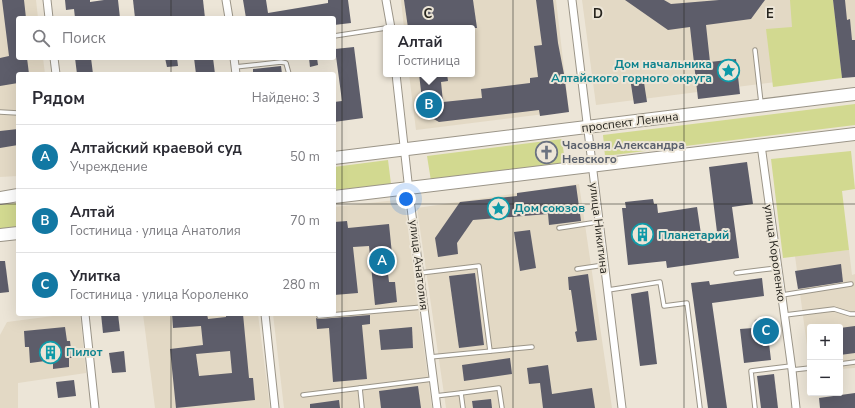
<!DOCTYPE html>
<html lang="ru">
<meta charset="utf-8">
<style>
:root{--surface:#fff;--page:#f7f7f7;--text:#2b2b33;--muted:#7c7c81;--line:#e1e1e2;--accent:#1278a3}
body{margin:0;font-family:"Nunito Sans",sans-serif;background:var(--page);color:var(--text)}
.controls{position:absolute;right:12px;bottom:12px;display:grid;overflow:hidden;border-radius:4px;box-shadow:0 4px 16px #0002}
.controls button{width:36px;height:36px;display:grid;place-items:center;padding:0;border:0;border-bottom:1px solid var(--line);background:var(--surface);color:var(--text);font:20px sans-serif}
.you{position:absolute;left:406px;top:199px;width:14px;height:14px;margin:-10px;border:3px solid #fff;border-radius:50%;background:#1a73e8;box-shadow:0 0 0 6px #1a73e833}
.badge{display:grid;place-items:center;width:26px;height:26px;border-radius:50%;background:var(--accent);color:#fff;font-size:13px;font-weight:700}
.pin{position:absolute;translate:-50% -50%;border:2px solid #fff;box-shadow:0 1px 4px #0006}
.popup{position:absolute;left:383px;top:25px;width:92px;height:52px;box-sizing:border-box;display:grid;place-content:center;border-radius:4px;background:var(--surface);filter:drop-shadow(0 1px 3px #0005);font-size:13px;white-space:nowrap;color:var(--muted)}
.popup b{font-size:15px;color:var(--text)}
.popup::after{content:'';position:absolute;left:50%;top:100%;margin-left:-8px;border:8px solid transparent;border-top-color:var(--surface)}
.list{margin:0;padding:0;list-style:none}
h2{display:flex;justify-content:space-between;align-items:center;height:52px;margin:0;padding:0 16px;font-size:17px}
h2 small{font-size:13px;font-weight:400;color:var(--muted)}
.list li{display:grid;grid-template-columns:26px 1fr auto;gap:12px;align-items:center;box-sizing:border-box;height:64px;padding:0 16px;border-top:1px solid var(--line)}
.list b{display:block;font-size:15px;white-space:nowrap}
.list p{margin:0;font-size:13px;white-space:nowrap;color:var(--muted)}
.list em{font-size:13px;font-style:normal;color:var(--muted)}
.icon{flex:none;width:22px;height:22px;fill:none;stroke:currentColor;stroke-width:2;stroke-linecap:round;stroke-linejoin:round}
.map{position:relative;flex:none;width:855px;height:408px;overflow:hidden}
.search{position:absolute;background:var(--surface);box-shadow:0 4px 16px #0002;left:16px;top:16px;width:320px;height:44px;display:flex;align-items:center;gap:10px;box-sizing:border-box;padding:0 14px;border-radius:4px;color:var(--muted);font-size:15px}
.panel{position:absolute;background:var(--surface);box-shadow:0 4px 16px #0002;left:16px;top:72px;width:320px;height:244px;border-radius:4px}
.map>svg:first-child{display:block}
.built{fill:#e3d9c5}
.green{fill:#d2d990}
.building{fill:#5d5d6a;fill-rule:evenodd}
.lines{fill:none;stroke-linecap:round;stroke-linejoin:round}
.lane-casing{stroke:#9b9588;stroke-width:5.5}
.street-casing{stroke:#9b9588;stroke-width:9}
.primary-casing{stroke:#9b9588;stroke-width:14}
.lane{stroke:#fff;stroke-width:3.5}
.street{stroke:#fff;stroke-width:7}
.primary{stroke:#fff;stroke-width:12}
.grid{fill:none;stroke:#27251f;stroke-width:1;stroke-opacity:0.55}
.labels{text-anchor:middle;stroke-width:4;stroke-linejoin:round;paint-order:stroke}
.culture-label{font-size:12px;font-weight:bold;fill:#0d838f;stroke:#ece5d7;text-anchor:start}
.street-label{font-size:12px;fill:#27251f;stroke:#ece5d7}
.worship-label{font-size:12px;font-weight:bold;fill:#5b616d;stroke:#ece5d7;text-anchor:start}
.grid-label{font-size:13px;text-anchor:middle;font-weight:bold;fill:#27251f;stroke:#ece5d7;stroke-width:4;stroke-linejoin:round;paint-order:stroke}
</style>
<div class="map">
<svg width="855" height="408" viewBox="0 0 855 408">
<rect width="100%" height="100%" fill="#ece5d7"/>
<g class="built">
<path d="M0,0h36l2,18h-20v40h25l2,16h-27v102l-18,1z"/>
<path d="M401,0h155l13,111 -153,19 -7,-56h63v-46h-68z"/>
<path d="M582,0h273v72l-259,33z"/>
<path d="M579,184l33,224h-166l-29,-200z"/>
<path d="M396,200l9,7 27,201h-148l-11,-94h61v-107z"/>
<path d="M849,250l3,25 3,-1v94l-15,1v-42h-30v41l-15,-112z"/>
<path d="M68,314h12l6,59 -68,10v25h-18v-73l7,-13z"/>
<path d="M143,314h115l12,94h-115z"/>
</g>
<g class="green">
<path d="M790,0h43l9,78 -69,9 -7,-58 26,-2z"/>
<path d="M855,104v21l-250,31 -2,-21z"/>
<path d="M562,139l3,24 -134,18 -4,-25z"/>
<path d="M851,151l4,38 -13,2 7,59 -66,8 -12,-99z"/>
<path d="M388,160l3,24 -57,6v-23z"/>
<path d="M18,203v24l-18,2v-24z"/>
</g>
<g class="building">
<path d="M2,0h22l2,18h-8v40h9l2,16h-11v9l-18,3v-28l9,-2z"/>
<path d="M65,0h25v2l14,-2h14l2,18h-45l-1,-9 -8,1z"/>
<path d="M133,0h70l2,18h-70z"/>
<path d="M243,0h23l2,13 60,-10v-3h20l3,23 -17,2v-7h-88z"/>
<path d="M404,0h69l4,28h-69z"/>
<path d="M536,0h17l5,43 6,31 5,38 -29,4 -1,-6 -100,12 -9,-5 -7,-9 -4,-34h28l1,7 -7,1 2,20 39,-4 -1,-9 49,-6v-5l8,-1 -4,-31 8,-1z"/>
<path d="M625,0h39l7,4 48,-4h46l-14,19 -45,6 4,37 26,-3 4,35 -42,5 -8,-72 -22,3z"/>
<path d="M833,0h12l2,20 3,-1 2,21h3v37l-13,1z"/>
<path d="M354,47l9,71 -29,4v-20l8,-1 -7,-52z"/>
<path d="M75,58h16l2,16h-16z"/>
<path d="M165,58h12l1,8 -11,1z"/>
<path d="M194,58h19l2,16h-19z"/>
<path d="M309,58h8l1,7 -8,2z"/>
<path d="M281,66l1,8h-29v-5z"/>
<path d="M643,76l4,26 -13,2 -4,-26z"/>
<path d="M18,129v16l-18,3v-17z"/>
<path d="M747,162l6,42 -21,3 7,51 -72,10 -1,-7 -38,4 -6,-57h4l-1,-6 28,-3 1,5h3l1,9 39,-6 4,27 16,-2 -8,-65z"/>
<path d="M576,185l5,36 -32,4 -1,-11 -75,6 -16,23 1,11 -20,3 -3,-19 25,-36 57,-6v-3z"/>
<path d="M347,221l1,7 41,-4 4,40 -6,1 2,17h6l2,20 -22,3 -6,-59 -16,1 5,46 -24,2v-73z"/>
<path d="M530,230l6,38 -16,3 -6,-39z"/>
<path d="M0,261h5l4,31 -9,1z"/>
<path d="M841,264l2,18 -45,7 -3,-18z"/>
<path d="M475,273l9,72 -25,3 -10,-72z"/>
<path d="M588,274l9,66 -20,2 -2,-10 2,-1 -6,-41h-2l-1,-13z"/>
<path d="M762,278l2,18 -52,7 15,105h-19l-17,-125 18,-2 1,4z"/>
<path d="M648,291l9,73 -17,2 -9,-72z"/>
<path d="M101,314h17l2,17 -17,2z"/>
<path d="M172,314h35l1,5 18,-2v-3h17l6,64h4l2,22 -79,8 -6,-59 33,-4 -2,-19 -28,2zM230,351l2,22 -33,3 -3,-22z"/>
<path d="M370,315v9l-8,1 5,54 -34,3 -4,-54 -12,1 -1,-11 3,1z"/>
<path d="M758,319h4l5,7 4,34 -27,3 -4,-34 13,-1 2,-8z"/>
<path d="M855,326v27l-15,2v-27z"/>
<path d="M65,327l2,14h3l2,17h-3v9l-16,2v-9l-23,3 -1,-16h-4l-1,-16z"/>
<path d="M412,327l1,21 -32,2 -2,-20z"/>
<path d="M124,351l2,21 -14,1 -3,-20z"/>
<path d="M510,358l2,16 -48,7 -2,-16z"/>
<path d="M548,365l4,29 40,-6 3,20h-52l-3,-25 -11,1 -2,-16z"/>
<path d="M774,374l4,34h-17l-4,-32z"/>
<path d="M74,380l2,16 -18,2 -2,-16z"/>
<path d="M418,386l3,22h-40l-2,-17z"/>
<path d="M855,393v15h-35l-1,-10z"/>
<path d="M491,399l1,9h-19l-1,-7z"/>
<path d="M339,400l1,8h-30v-4z"/>
</g>
<g class="lines">
<defs>
<g id="lane">
<path d="M334,36l52,-8"/>
<path d="M755,50l6,53"/>
<path d="M235,67l46,-5 5,1 3,11"/>
<path d="M0,112l18,1"/>
<path d="M559,228l39,-6"/>
<path d="M577,269l27,-4"/>
<path d="M420,273l59,-7 11,85"/>
<path d="M736,273l41,-5"/>
<path d="M608,290l52,-8 4,24 23,-3 13,105"/>
<path d="M782,295l69,-11"/>
<path d="M785,315l49,-6 16,5h5"/>
<path d="M319,316l104,-9"/>
<path d="M430,357l102,-10"/>
<path d="M840,364l15,-2"/>
<path d="M792,370l18,-2"/>
<path d="M360,388l2,20"/>
<path d="M461,393l38,-5 3,20"/>
<path d="M303,395l130,-16"/>
<path d="M435,396l26,-3 2,15"/>
<path d="M755,408l-4,-37 40,-5"/>
</g>
<g id="street">
<path d="M47,0l2,18"/>
<path d="M226,0l3,18"/>
<path d="M386,0l5,28"/>
<path d="M572,0l50,408"/>
<path d="M54,58l2,16"/>
<path d="M234,58l2,16"/>
<path d="M396,74l14,126 27,208"/>
<path d="M761,145l31,225 4,38"/>
<path d="M85,314l10,94"/>
<path d="M265,314l10,94"/>
</g>
<g id="primary">
<path d="M334,158l521,-64"/>
<path d="M334,197l521,-63"/>
<path d="M0,198l18,-3"/>
<path d="M0,235l18,-2"/>
</g>
</defs>
<use href="#lane" class="lane-casing"/>
<use href="#street" class="street-casing"/>
<use href="#primary" class="primary-casing"/>
<use href="#lane" class="lane"/>
<use href="#street" class="street"/>
<use href="#primary" class="primary"/>
</g>
<path class="grid" d="M171,0v18M342,0v408M513,0v408M684,0v408M171,58v16M0,204h18M334,204h521M171,314v94"/>
<defs>
<symbol id="sight-ring" viewBox="-11 -11 22 22"><circle r="9.5" fill="#ece5d7" stroke="#0f9aa8" stroke-width="1.5"/><path d="M0-6L1.8-2.2L6-1.7L2.9 1.2L3.7 5.4L0 3.3L-3.7 5.4L-2.9 1.2L-6-1.7L-1.8-2.2Z" fill="#0f9aa8"/></symbol>
<symbol id="church-ring" viewBox="-11 -11 22 22"><circle r="9.5" fill="#ece5d7" stroke="#6b7280" stroke-width="1.5"/><path d="M-1.2-6h2.4v3.5h3.3v2.4h-3.3V6h-2.4V-.1h-3.3v-2.4h3.3Z" fill="#6b7280"/></symbol>
<symbol id="building-ring" viewBox="-11 -11 22 22"><circle r="9.5" fill="#ece5d7" stroke="#0f9aa8" stroke-width="1.5"/><path d="M-4-6H4V6H1V3H-1V6H-4ZM-2.5-4.3h1.7v1.8h-1.7ZM.8-4.3h1.7v1.8H.8ZM-2.5-1h1.7V.8h-1.7ZM.8-1h1.7V.8H.8Z" fill="#0f9aa8"/></symbol>
</defs>
<g fill-rule="evenodd">
<use href="#sight-ring" x="716" y="58" width="25" height="25"/>
<use href="#church-ring" x="534" y="140" width="25" height="25"/>
<use href="#sight-ring" x="486" y="196" width="25" height="25"/>
<use href="#building-ring" x="630" y="222" width="25" height="25"/>
<use href="#building-ring" x="38" y="340" width="25" height="25"/>
</g>
<g class="labels">
<g class="culture-label">
<text x="712" y="68" text-anchor="end">Дом начальника<tspan x="712" dy="14">Алтайского горного округа</tspan></text>
<text x="514" y="212">Дом союзов</text>
<text x="658" y="239">Планетарий</text>
<text x="66" y="356">Пилот</text>
</g>
<g class="street-label">
<text transform="translate(630 122) rotate(-7)" y="4">проспект Ленина</text>
<text transform="translate(599 228) rotate(83)" y="4">улица Никитина</text>
<text transform="translate(775 253) rotate(82)" y="4">улица Короленко</text>
<text transform="translate(419 265) rotate(83)" y="4">улица Анатолия</text>
</g>
<g class="worship-label">
<text x="562" y="149">Часовня Александра<tspan x="562" dy="14">Невского</tspan></text>
</g>
</g>
<g class="grid-label">
<text x="428" y="18">C</text>
<text x="598" y="18">D</text>
<text x="770" y="18">E</text>
</g>
</svg>
<div class="controls">
<button>+</button>
<button>−</button>
</div>
<div class="you"></div>
<div class="pin badge" style="left:382px;top:261px">A</div>
<div class="pin badge" style="left:429px;top:105px">B</div>
<div class="popup"><b>Алтай</b>Гостиница</div>
<div class="pin badge" style="left:766px;top:331px">C</div>
<div class="search"><svg class="icon" aria-label="search" viewBox="0 0 24 24"><circle cx="10" cy="10" r="6"/><path d="M15 15l6 6"/></svg>Поиск</div>
<section class="panel">
<h2>Рядом<small>Найдено: 3</small></h2>
<ul class="list">
<li><span class="badge">A</span><div><b>Алтайский краевой суд</b><p>Учреждение</p></div><em>50 m</em></li>
<li><span class="badge">B</span><div><b>Алтай</b><p>Гостиница · улица Анатолия</p></div><em>70 m</em></li>
<li><span class="badge">C</span><div><b>Улитка</b><p>Гостиница · улица Короленко</p></div><em>280 m</em></li>
</ul>
</section>
</div>
